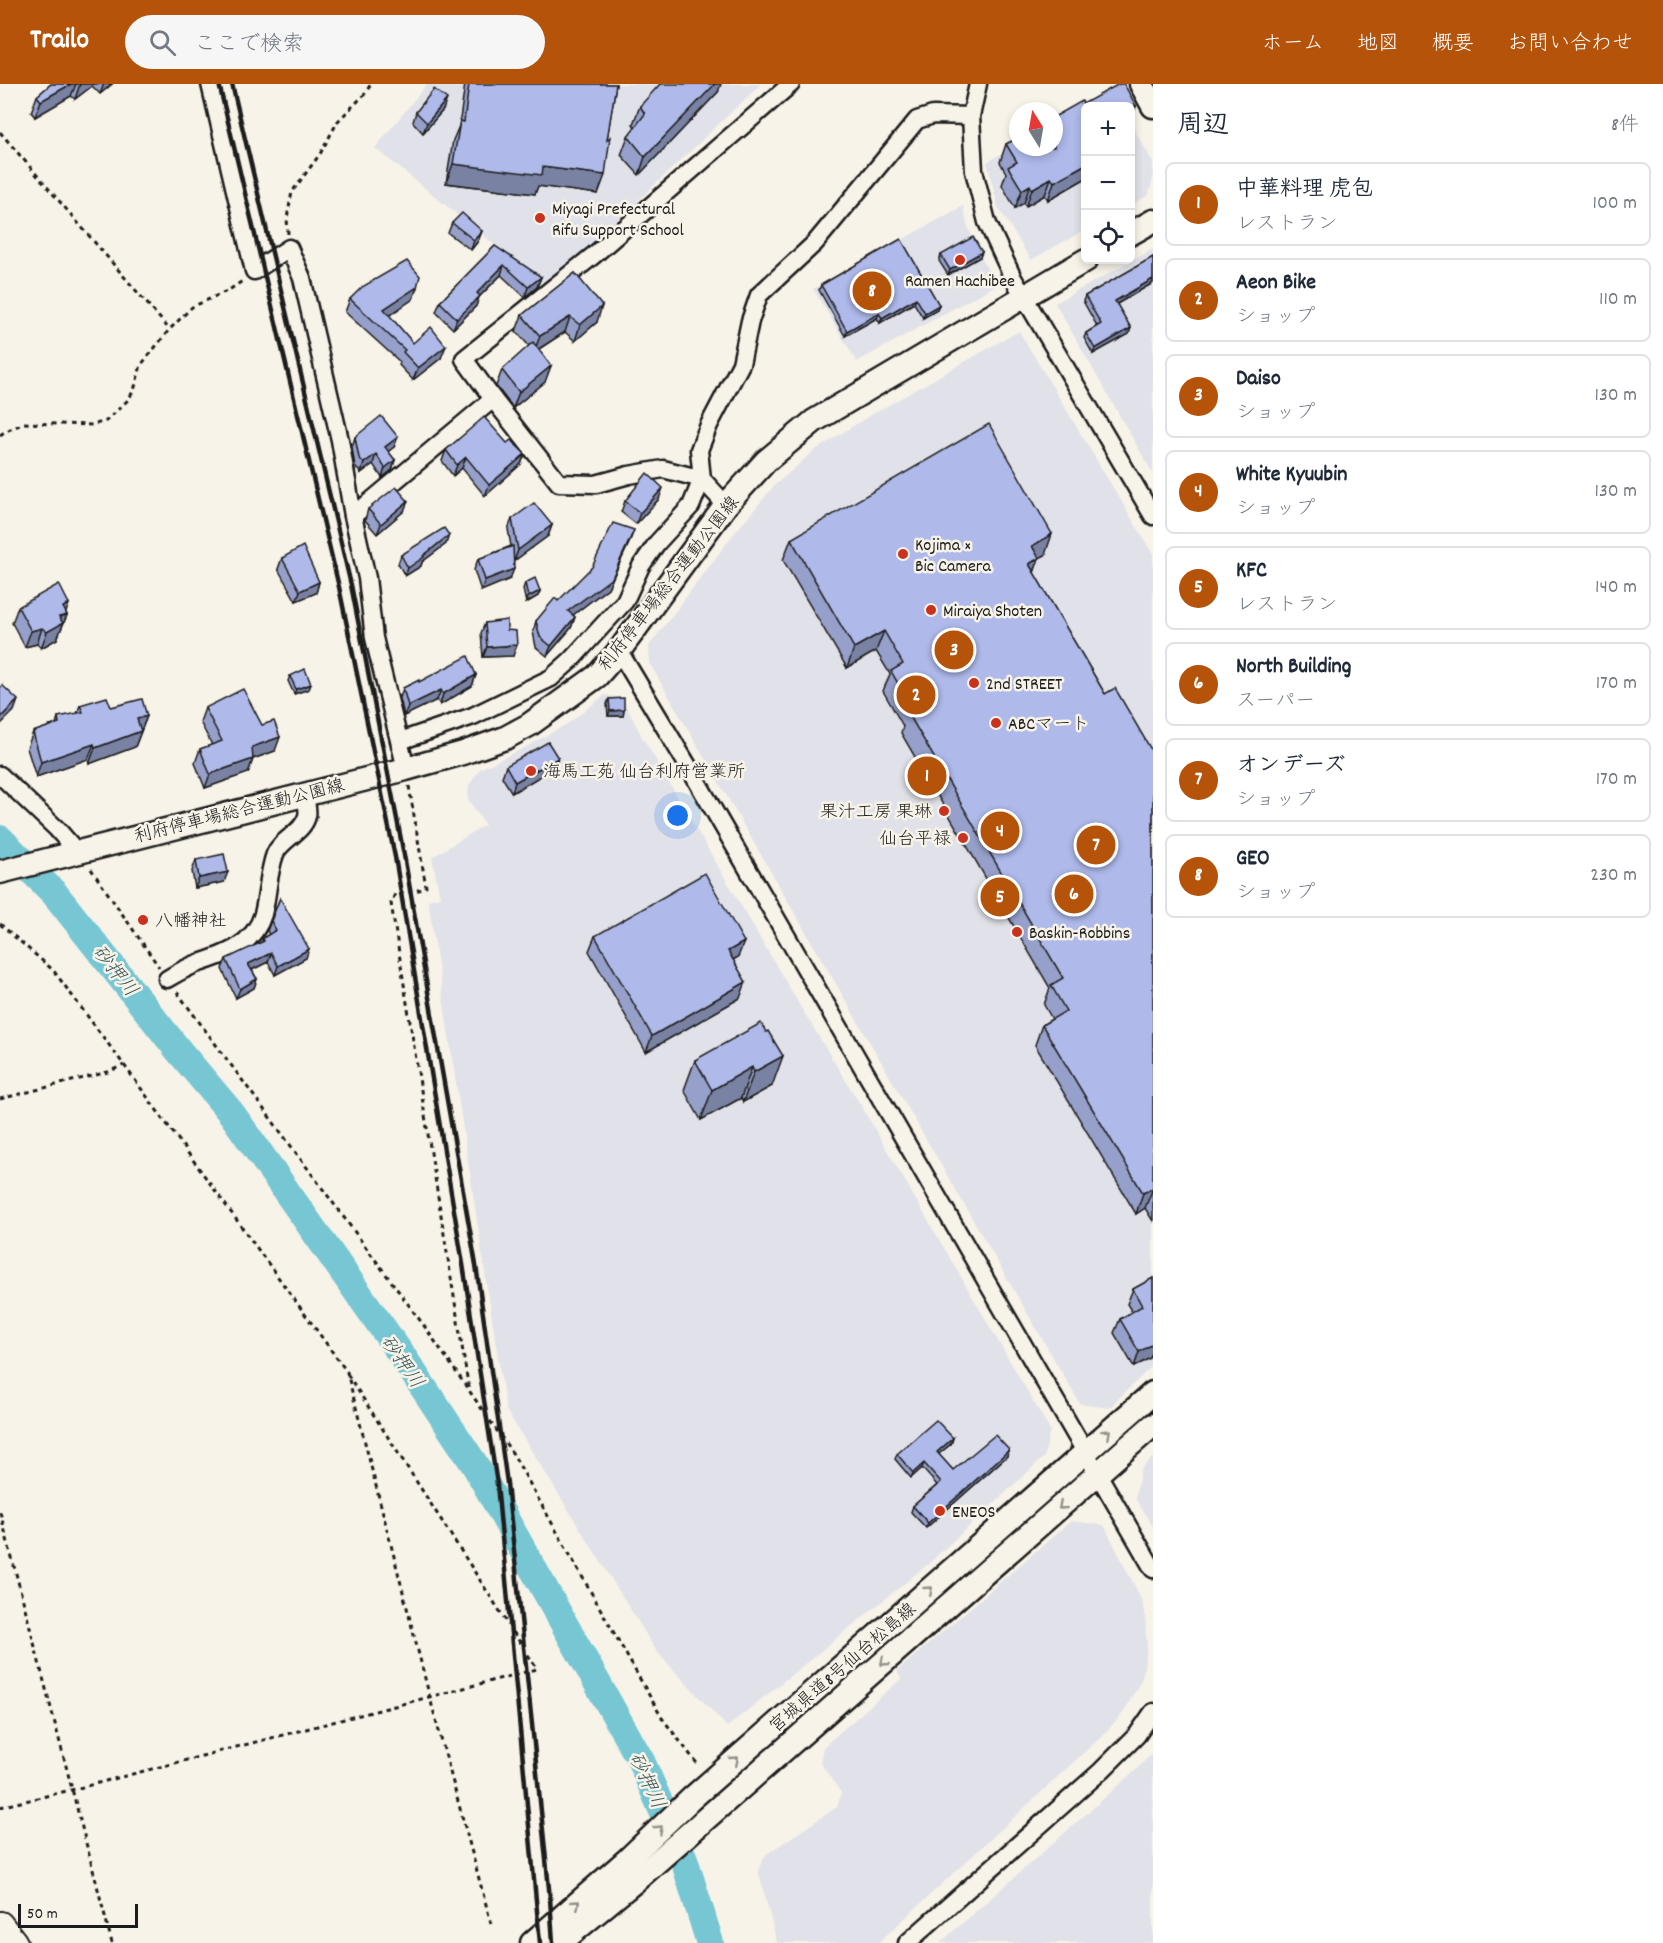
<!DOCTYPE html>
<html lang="ja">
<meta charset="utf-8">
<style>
:root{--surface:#fff;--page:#f6f6f7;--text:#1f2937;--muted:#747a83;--line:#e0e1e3;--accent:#b45309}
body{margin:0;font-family:Dekko,"Klee One",sans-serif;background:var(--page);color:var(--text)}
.controls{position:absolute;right:18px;top:18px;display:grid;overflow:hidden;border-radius:9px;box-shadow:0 3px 9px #0003}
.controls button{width:54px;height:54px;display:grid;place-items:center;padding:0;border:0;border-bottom:2px solid var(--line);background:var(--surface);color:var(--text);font:30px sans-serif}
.compass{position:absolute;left:1009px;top:18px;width:54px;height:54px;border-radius:50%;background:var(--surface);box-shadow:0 3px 9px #0003;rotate:349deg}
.scale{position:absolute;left:18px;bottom:15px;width:120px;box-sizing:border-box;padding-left:6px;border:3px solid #1c1c1c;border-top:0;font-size:16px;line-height:21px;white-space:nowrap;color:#1c1c1c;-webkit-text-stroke:4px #f7f3e8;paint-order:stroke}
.you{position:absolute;left:678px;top:732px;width:21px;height:21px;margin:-15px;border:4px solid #fff;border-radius:50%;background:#1a73e8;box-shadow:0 0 0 9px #1a73e833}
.badge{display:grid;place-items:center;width:39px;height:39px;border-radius:50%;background:var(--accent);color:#fff;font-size:20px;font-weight:700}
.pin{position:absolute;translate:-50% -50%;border:3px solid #fff;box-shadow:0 2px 6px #0006}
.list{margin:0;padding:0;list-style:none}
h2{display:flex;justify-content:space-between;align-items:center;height:78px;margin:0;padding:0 24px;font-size:26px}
h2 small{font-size:20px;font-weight:400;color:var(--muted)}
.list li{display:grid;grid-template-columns:39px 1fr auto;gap:18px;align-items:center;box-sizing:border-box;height:84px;margin:0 12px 12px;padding:0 12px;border:2px solid var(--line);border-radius:9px}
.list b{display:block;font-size:22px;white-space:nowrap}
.list p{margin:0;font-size:20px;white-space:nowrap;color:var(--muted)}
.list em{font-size:20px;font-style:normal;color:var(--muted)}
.icon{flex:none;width:33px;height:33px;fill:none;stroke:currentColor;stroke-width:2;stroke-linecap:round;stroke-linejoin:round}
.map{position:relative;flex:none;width:1153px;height:1859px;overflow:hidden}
header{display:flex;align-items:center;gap:36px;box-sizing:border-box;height:84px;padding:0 30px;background:var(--accent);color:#fff}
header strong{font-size:28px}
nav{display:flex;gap:33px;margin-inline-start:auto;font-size:21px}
.search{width:420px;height:54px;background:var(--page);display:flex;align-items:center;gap:15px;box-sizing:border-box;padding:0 21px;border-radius:33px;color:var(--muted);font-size:22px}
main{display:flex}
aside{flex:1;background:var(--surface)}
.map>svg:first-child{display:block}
.built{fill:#e1e2e9}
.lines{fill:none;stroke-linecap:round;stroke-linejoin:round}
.river{stroke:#77c6d3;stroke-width:28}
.minor-casing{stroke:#1c1c1c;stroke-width:21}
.major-casing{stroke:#1c1c1c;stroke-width:27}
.highway-casing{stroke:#1c1c1c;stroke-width:30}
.path{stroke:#1c1c1c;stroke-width:3;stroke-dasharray:4.5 4.5;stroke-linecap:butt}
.minor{stroke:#f7f3e8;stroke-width:16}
.major{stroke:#f7f3e8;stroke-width:22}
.highway{stroke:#f7f3e8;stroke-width:26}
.rail{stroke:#1c1c1c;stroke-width:4.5}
.wall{fill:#96a0ca;stroke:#1c1c1c;stroke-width:1.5}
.shaded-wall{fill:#7a82a4;stroke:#1c1c1c;stroke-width:1.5}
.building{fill:#afbaeb;stroke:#1c1c1c;stroke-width:1.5}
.oneway{stroke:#94928c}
.poi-dot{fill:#c8321e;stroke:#f7f3e8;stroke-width:2}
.labels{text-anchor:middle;stroke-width:5;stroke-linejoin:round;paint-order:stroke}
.poi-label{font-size:18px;fill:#1c1c1c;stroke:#f7f3e8;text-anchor:start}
.street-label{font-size:18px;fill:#1c1c1c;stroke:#f7f3e8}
.water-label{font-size:20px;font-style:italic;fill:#3c585c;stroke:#f7f3e8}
</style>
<header>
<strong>Trailo</strong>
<div class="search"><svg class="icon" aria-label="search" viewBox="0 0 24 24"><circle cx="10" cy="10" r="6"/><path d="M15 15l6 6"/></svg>ここで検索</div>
<nav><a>ホーム</a><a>地図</a><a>概要</a><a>お問い合わせ</a></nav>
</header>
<main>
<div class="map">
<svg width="1153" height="1859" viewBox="0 0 1153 1859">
<rect width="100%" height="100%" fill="#f7f3e8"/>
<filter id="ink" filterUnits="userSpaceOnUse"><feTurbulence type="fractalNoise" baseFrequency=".0167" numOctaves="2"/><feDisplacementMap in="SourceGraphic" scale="12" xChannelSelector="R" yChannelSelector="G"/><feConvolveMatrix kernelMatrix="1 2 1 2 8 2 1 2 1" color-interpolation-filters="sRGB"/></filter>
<g filter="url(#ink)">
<g class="built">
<path d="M427,0h334l-214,203 -172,-139z"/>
<path d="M1085,25v121l-54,30 -33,-53 -11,-45 31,-17v2h36z"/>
<path d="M1130,38l23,40v16l-4,17 -18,10z"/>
<path d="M963,122l4,18 16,37 13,24 -139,77 -44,-73z"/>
<path d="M1153,165v222l-1,1 -97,-169z"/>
<path d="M1019,247l134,223v811l-44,43 -29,-4 -430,-740 -1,-18 87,-115 38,-45 40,-35 50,-32z"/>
<path d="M605,611l17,3 18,35 163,278 59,96 188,323 -6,27 -117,108 -200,162 -70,-75 -151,-242 -78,-510 12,-3 -8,-40 53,-32 -17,-26 1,-14 11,-16 44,-21 43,-24z"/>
<path d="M1153,1373v70l-18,-29 6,-29z"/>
<path d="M1071,1437l33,4 37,74 4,16 2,34 -5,29 -18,34 -23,25 -223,206h-101l-19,-73 7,-15 72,-48 4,-14 -21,-31 3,-15 78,-68 -4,-8z"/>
<path d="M1153,1668v191h-213l196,-173z"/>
</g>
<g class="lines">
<path class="river" d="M0,755l55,55 124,157 53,63 171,243 72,108 166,296 43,98 26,84"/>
<defs>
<g id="minor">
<path d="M210,0l44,187 35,-23 13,30 38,162 13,76 14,62 7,60 32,131"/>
<path d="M978,0l-7,32 3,55 13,51 26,56 140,238"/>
<path d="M493,315l66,84 37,1 33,-9 34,-6 39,10 24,26"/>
<path d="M353,432l140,-117 -29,-40 130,-104 197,-171"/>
<path d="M619,567l72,120 462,798"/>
<path d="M400,657l73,-25 78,-38 20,-18 54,-59 16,-35 16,-23 34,-37 11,-27 -3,-29 10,-25 32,-61 9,-43 9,-26 56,-52 102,-123 16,-5 38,1"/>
<path d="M0,691l57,54 20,23"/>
<path d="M167,895c10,-6 19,-11 29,-15 29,-9 58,-19 67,-50 5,-19 5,-41 12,-60 6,-15 28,-21 32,-38 2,-6 -2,-16 -3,-23"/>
<path d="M907,1859l194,-172 36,-36 16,-23"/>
</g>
<g id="major">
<path d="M1141,0l12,22"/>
<path d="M1130,150l23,-13"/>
<path d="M0,788l406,-103 57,-16 42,-15 24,-13 68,-49 22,-25 107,-146 40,-44 48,-40 272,-161"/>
<path d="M532,1859l95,-83 64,-61 462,-406"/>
<path d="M560,1859l75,-62 518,-456"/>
</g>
<path id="highway" d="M0,1841l14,18"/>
</defs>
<use href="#minor" class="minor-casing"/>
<use href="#major" class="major-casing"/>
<use href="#highway" class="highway-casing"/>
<g class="path">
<path d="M0,48l169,197"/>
<path d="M288,150l-1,-16 5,-26 28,-38 18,-33 26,-26 7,-11"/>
<path d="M0,351l6,-4 18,-8 68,2 14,-4 23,-22 6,-12 6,-22 28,-35 23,-23 37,-17 15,-10"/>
<path d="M409,702l17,101 -2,2 -29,5 -4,9 78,487"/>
<path d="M91,785l68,98"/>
<path d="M0,840l53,46 71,95 223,307 83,326 61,225"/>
<path d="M177,908l248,335 88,127 149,264 37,48"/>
<path d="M0,1015l108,-27 16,-7"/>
<path d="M0,1428l112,431"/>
<path d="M0,1723l71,-17 466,-121 -189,-294"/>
</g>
<use href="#minor" class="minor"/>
<use href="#major" class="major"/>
<use href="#highway" class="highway"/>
<g class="rail">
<path d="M219,0l120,503 56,270 68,407 34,220 43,459"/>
<path d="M232,0l119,501 53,270 72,410 31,218 43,415 3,45"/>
</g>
</g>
<g class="wall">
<path d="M51,0h61l-12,10 -8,-8 -17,13 -4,-3 -36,21 -4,-5 6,-16z"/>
<path d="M465,0h151l-18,110 -60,-8 -3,8 -89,-11 7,-43 6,-14z"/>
<path d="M718,8l-79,83 -18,-20 7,-19 7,-9 -2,-3 7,-18z"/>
<path d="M1083,20l53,2 -5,16v-16h-45v72l-38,22 -3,-5 -19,11 -2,-3 -9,5 -13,-23 4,-12 -6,-11 6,-18z"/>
<path d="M443,26l-20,23 -10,-11 3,-10z"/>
<path d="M452,139l30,8 -4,10 -7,9 -23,-17z"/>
<path d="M901,155l38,66 -2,5 -14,8 -9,-15 -34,20 -3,-5 -32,18 -26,-46 2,-5z"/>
<path d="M495,162l46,31 -4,10 -12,10 -24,-22 -22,22 -3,9 -23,23 -17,-17 4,-10z"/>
<path d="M982,168l-2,5 -32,18 -9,-14 2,-6z"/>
<path d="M1153,173v26l-36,21 12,30 -36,20 -9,-16 2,-5 11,-7 -14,-25 2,-5z"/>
<path d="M575,189l22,49 -22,19 -10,-9 -26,17 6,33 -32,26 -17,-22 6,-16 27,-24 -13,-15 6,-16z"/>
<path d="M417,203l-4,12 -24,16 24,28 28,15 -28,22 -14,-15 1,-3 -55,-50 5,-13z"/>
<path d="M355,353l39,10 -6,4 7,9 -3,10 -10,8 -9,-14 -12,9 -6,-6 -3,-20z"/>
<path d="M446,366l79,4 -4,10 -36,32 -23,-28 -9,8 -11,-15z"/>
<path d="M659,415l-23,25 -15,-12 4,-11z"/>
<path d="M368,425l36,2 -27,23 -12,-14z"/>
<path d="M512,435l40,6 -4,11 -34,25 -4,18 -29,12 -7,-21 4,-11 33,-13 -3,-17z"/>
<path d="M791,455l254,16 -6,3 -5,15 71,121 48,59v468l-8,-13 -9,6 -101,-169 7,-20 10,-6 -8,-14 6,-17 -149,-255 2,-7 -20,-35 7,-17 -14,-23 -29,17 -64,-108z"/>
<path d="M630,457l-22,47 -35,27 2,2 -4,11 -24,28 -11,-9 -3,-15 3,-11 22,-20z"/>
<path d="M446,460l-24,18 -1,4 -16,10 -7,-12 3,-9z"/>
<path d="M282,474l37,24 -3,11 -20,8 -18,-32z"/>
<path d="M525,499l15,8 -2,5 -12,7 -3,-14z"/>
<path d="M18,523l48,6 1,2 -10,24 -16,9 -4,-4 -12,3 -13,-24z"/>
<path d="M485,539l22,7 6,26 -30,1 -2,-24z"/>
<path d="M476,591l-4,11 -32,19 -3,-5 -33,16 -4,-18 3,-10 16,-6z"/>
<path d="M290,592l21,8 -2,5 -15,5 -6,-13z"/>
<path d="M609,615l15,11 -1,6h-15l-1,-12z"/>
<path d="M80,621l31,2 36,9 -12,31 -46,17 -1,-5 -52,18 -9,-29 6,-16 23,-8 2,-7 19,-3z"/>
<path d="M205,624l70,43 -22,8 -5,14 -43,15 -10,-25 5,-14 12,-4 -12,-23z"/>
<path d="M558,674l-4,10 -42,25 -10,-16 4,-11z"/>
<path d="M196,776l28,22 -29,6 -3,-17z"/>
<path d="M280,814l26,60 -31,17 -7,-13 -16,8 5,9 -3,9 -18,10 -14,-29 4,-10 35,-16 2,-5 6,-4 -2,-3z"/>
<path d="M595,852l143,21 -5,3 7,38 -94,54 -57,-101z"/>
<path d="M766,948l6,54 -29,16 -2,-4 -40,22 -17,-30 11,-30z"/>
<path d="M1153,1194v73l-3,7 -16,9 -20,-34 6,-14 12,-7 -5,-8 6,-15z"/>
<path d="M953,1354l-2,6 -13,10 15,16 56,-20 -2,6 -81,72 -15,-16 2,-6 24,-21 -15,-17 -11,10 -16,-19 2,-5z"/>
</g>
<g class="shaded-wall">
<path d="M71,0h5l-5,12 -36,21 6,-16z"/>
<path d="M80,0h13l-1,2 -17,13z"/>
<path d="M104,0h8l-12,10z"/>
<path d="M714,0h7l-3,8 -79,83 6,-18z"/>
<path d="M447,15l-4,11 -20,23 4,-10z"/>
<path d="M1136,22l-5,16v-13z"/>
<path d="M453,80l90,3 62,8 -7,19 -60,-8 -3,8 -89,-11z"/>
<path d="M1086,80v14l-38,22 6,-18z"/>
<path d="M1051,94l-6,17 -19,11 6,-17z"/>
<path d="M1030,101l-6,18 -9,5 7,-18z"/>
<path d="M482,147l-4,10 -7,9 3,-10z"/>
<path d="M982,168l-2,5 -32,18 2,-5z"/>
<path d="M504,181l-3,10 -22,22 -3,9 -23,23 4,-10 20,-26z"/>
<path d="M541,193l-4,10 -12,10 3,-10z"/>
<path d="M1153,195v4l-40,23 2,-5z"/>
<path d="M417,203l-4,12 -33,23 4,-13z"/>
<path d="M916,214l-2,5 -34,20 2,-5z"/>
<path d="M939,221l-2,5 -14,8 2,-5z"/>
<path d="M602,222l-5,16 -22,19 5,-16z"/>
<path d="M879,229l-2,5 -32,18 2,-5z"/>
<path d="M570,233l-5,15 -31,20 6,-16z"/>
<path d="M1131,244l-2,6 -36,20 2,-5z"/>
<path d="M446,262l-5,12 -28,22 5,-12z"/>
<path d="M551,282l-6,16 -32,26 6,-16z"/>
<path d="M398,353l-4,10 -13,10 4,-10z"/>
<path d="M376,370l-3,10 -12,9 3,-10z"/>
<path d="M525,370l-4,10 -36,32 4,-11z"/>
<path d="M466,373l-4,11 -9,8 4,-11z"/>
<path d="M395,376l-3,10 -10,8 3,-10z"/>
<path d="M663,404l-4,11 -23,25 4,-11z"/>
<path d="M408,417l-4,10 -27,23 4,-10z"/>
<path d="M552,441l-4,11 -34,25 4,-11z"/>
<path d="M634,446l-4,11 -22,47 -43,33 3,-10z"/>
<path d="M1052,450l-7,21 -21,11 8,-20z"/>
<path d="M449,451l-3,9 -24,18 -1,4 -16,10 3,-8z"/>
<path d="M1039,474l-7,20 -3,-14z"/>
<path d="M514,485l-4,10 -29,12 4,-11z"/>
<path d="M319,498l-3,11 -20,8 4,-10z"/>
<path d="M540,507l-2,5 -12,7 2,-6z"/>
<path d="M69,520l-4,11h2l-10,24 -16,9 6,-16 16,-25z"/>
<path d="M575,533l-4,11 -24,28 4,-10z"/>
<path d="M42,544l-5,16 -12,3 6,-16z"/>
<path d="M884,547l-8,20 -29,17 7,-20z"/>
<path d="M517,561l-4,11 -30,1 4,-10z"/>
<path d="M476,591l-4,11 -32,19 3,-11z"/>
<path d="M311,600l-2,5 -15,5 2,-5z"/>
<path d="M441,606l-4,10 -33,16 4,-10z"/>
<path d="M18,616l-4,11 -14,14v-7z"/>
<path d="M624,626l-1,6h-15l2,-5z"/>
<path d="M147,632l-6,15 -10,4 6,-16z"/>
<path d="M141,647l-6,16 -46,17 6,-16z"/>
<path d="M280,653l-5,14 -28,10 5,-14z"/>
<path d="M94,660l-6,15 -52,18 5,-15z"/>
<path d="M558,674l-4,10 -42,25 3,-11z"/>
<path d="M253,675l-5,14 -43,15 5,-14z"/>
<path d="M228,788l-4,10 -29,6 4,-10z"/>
<path d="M744,858l-6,15 -16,9 6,-15z"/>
<path d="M309,865l-3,9 -31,17 3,-9z"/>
<path d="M271,869l-3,9 -23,11 3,-9z"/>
<path d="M257,895l-3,9 -18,10 4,-9z"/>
<path d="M746,898l-6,16 -94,54 6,-16z"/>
<path d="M783,972l-11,30 -29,16 11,-30z"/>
<path d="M752,983l-11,31 -40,22 11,-30z"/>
<path d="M1153,1104l-8,20 -9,6 7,-21z"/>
<path d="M1153,1255v12l-3,7 -16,9 5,-15z"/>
<path d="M953,1354l-2,6 -16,13 2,-5z"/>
<path d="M1009,1366l-2,6 -81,72 2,-5z"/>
<path d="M924,1379l-2,5 -11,10 2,-5z"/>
</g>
<g class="building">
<path d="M51,0h20l-30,17 -4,-5z"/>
<path d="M469,0h147l-9,56 3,-3 -5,38 -62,-8 -1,8 -89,-11 7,-43 4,1z"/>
<path d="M660,0h55l-70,73 -17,-21 17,-22 -5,-8z"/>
<path d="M1119,0h5l12,22 -5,3v-3h-45v58l-32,18 -3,-4 -19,11 -2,-4 -8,5 -14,-23 9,-5 -11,-18 12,-6v9h36v-30l28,-16 1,3z"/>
<path d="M434,5l13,10 -20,24 -11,-11z"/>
<path d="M462,129l20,18 -8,9 -22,-17z"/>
<path d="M973,153l9,15 -32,18 -9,-15z"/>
<path d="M901,155l38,66 -14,8 -9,-15 -34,20 -3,-5 -32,18 -26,-46z"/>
<path d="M495,162l46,31 -13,10 -24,-22 -27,28 3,3 -23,23 -17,-17z"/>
<path d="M1153,173v22l-38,22 16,27 -36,21 -9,-16 15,-9 -16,-28z"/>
<path d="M407,177l13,15 -3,11 -33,22 29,34 18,-16 15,19 -28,22 -15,-16 2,-2 -55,-51 12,-12z"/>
<path d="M575,189l27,33 -22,19 -10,-8 -30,19 -18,-21z"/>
<path d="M533,258l18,24 -32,26 -17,-22z"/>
<path d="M381,332l17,21 -13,10 10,13 -10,8 -9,-14 -12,9 -5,-5 -4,-21z"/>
<path d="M484,333l23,26 4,-3 14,14 -36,31 -23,-28 -9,8 -11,-15z"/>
<path d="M989,340l63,110 -20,12 7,12 -10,6 76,130 10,-6 38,65v435l-10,5 -101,-168 24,-14 -15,-26 12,-7 -155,-265 5,-3 -22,-39 12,-7 -19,-33 -30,17 -63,-109z"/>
<path d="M647,389l16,15 -23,25 -15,-12z"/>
<path d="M396,403l12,14 -27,23 -13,-15z"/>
<path d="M534,419l18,22 -34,25 -6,-31z"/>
<path d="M613,439l21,7 -22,48 -44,33 7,6 -24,29 -11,-9 -4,-16 19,-23 3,3 34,-34z"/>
<path d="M444,444l5,7 -26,21 1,1 -16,11 -7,-13z"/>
<path d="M303,462l16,36 -19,9 -18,-33z"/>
<path d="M513,462l1,23 -29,11 -7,-21z"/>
<path d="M535,494l5,13 -12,6 -3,-14z"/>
<path d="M59,500l10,20 -6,3 4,8 -8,2 4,6 -16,9 -5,-4 -11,3 -13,-24z"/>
<path d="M507,536v10l9,1 1,14 -30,2 -2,-24z"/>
<path d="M468,572l8,19 -33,19 -2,-4 -33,16 -5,-18 16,-8v2z"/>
<path d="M305,585l6,15 -15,5 -6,-13z"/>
<path d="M2,601l16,15 -18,18v-30z"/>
<path d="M243,605l19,36 12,-4 6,16 -28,10 1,12 -43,15 -10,-25 22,-8 -17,-33z"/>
<path d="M107,613l4,10 31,-8 5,17 -10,3 4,12 -46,17 -1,-4 -53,18 -8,-30 26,-9 -1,-6 25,-5 -3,-7z"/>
<path d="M624,614v12l-14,1 -1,-12z"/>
<path d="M548,658l10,16 -43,24 -9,-16z"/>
<path d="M224,770l4,18 -29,6 -3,-18z"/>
<path d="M705,789l39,69 -16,9 18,31 -94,54 -57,-100z"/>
<path d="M280,814l29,51 -31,17 -7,-13 -23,11 9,15 -17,10 -14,-30 38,-18 -1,-3 13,-8 -5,-9z"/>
<path d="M761,939l5,9 2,-1 15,25 -29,16 -2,-5 -40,23 -17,-30z"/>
<path d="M1153,1194v66l-14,8 -19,-33 22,-13 -9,-17z"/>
<path d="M936,1336l17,18 -16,14 16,18 42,-35 14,15 -81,73 -15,-17 28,-24 -17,-19 -11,10 -16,-19z"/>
</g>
<defs><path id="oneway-chevron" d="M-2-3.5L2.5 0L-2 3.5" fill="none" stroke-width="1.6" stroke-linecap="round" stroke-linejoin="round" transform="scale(1.5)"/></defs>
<g class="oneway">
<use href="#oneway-chevron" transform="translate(1107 1349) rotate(-42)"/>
<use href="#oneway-chevron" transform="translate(1062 1422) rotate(139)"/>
<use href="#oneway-chevron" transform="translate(929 1506) rotate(-41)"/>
<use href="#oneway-chevron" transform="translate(884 1578) rotate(139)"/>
<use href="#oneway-chevron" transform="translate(735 1676) rotate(-41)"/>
<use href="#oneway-chevron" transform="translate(659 1745) rotate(-43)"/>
<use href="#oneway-chevron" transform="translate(576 1820) rotate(-41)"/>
</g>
</g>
<g class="poi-dot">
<circle cx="540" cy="134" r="6"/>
<circle cx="960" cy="176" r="6"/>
<circle cx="903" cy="470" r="6"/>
<circle cx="931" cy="526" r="6"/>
<circle cx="974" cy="599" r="6"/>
<circle cx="996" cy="639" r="6"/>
<circle cx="531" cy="687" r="6"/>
<circle cx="944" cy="727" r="6"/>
<circle cx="963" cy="754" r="6"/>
<circle cx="143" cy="836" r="6"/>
<circle cx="1017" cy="848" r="6"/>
<circle cx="940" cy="1427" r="6"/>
</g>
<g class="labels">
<g class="poi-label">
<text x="552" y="130">Miyagi Prefectural<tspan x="552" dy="21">Rifu Support School</tspan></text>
<text x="960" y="202" text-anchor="middle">Ramen Hachibee</text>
<text x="915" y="466">Kojima ×<tspan x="915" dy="21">Bic Camera</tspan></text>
<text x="943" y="532">Miraiya Shoten</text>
<text x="986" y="605">2nd STREET</text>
<text x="1008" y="645">ABCマート</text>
<text x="543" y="693">海馬工苑 仙台利府営業所</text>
<text x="932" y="733" text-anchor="end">果汁工房 果琳</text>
<text x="951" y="760" text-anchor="end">仙台平禄</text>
<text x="155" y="842">八幡神社</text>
<text x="1029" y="854">Baskin-Robbins</text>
<text x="952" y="1433">ENEOS</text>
</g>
<g class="street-label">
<text transform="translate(668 499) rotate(-52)" y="6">利府停車場総合運動公園線</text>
<text transform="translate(239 726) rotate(-14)" y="6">利府停車場総合運動公園線</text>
<text transform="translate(842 1583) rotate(-41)" y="6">宮城県道8号仙台松島線</text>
</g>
<g class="water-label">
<text transform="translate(116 886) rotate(51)" y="7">砂押川</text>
<text transform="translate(403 1277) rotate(55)" y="7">砂押川</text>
<text transform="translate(648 1696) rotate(65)" y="7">砂押川</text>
</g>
</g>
</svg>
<div class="controls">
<button>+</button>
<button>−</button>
<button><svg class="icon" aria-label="locate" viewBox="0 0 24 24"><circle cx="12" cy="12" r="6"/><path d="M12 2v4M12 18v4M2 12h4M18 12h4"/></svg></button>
</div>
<svg class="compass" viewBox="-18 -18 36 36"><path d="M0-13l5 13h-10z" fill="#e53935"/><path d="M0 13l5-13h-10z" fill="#747a83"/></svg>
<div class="scale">50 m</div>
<div class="you"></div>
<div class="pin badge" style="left:927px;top:692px">1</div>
<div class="pin badge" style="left:916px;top:611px">2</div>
<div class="pin badge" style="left:954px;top:566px">3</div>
<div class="pin badge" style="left:1000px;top:747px">4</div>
<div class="pin badge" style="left:1000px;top:813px">5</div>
<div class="pin badge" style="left:1074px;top:810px">6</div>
<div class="pin badge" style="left:1096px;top:761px">7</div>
<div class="pin badge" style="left:872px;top:207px">8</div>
</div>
<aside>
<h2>周辺<small>8件</small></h2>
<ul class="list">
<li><span class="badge">1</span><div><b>中華料理 虎包</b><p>レストラン</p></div><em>100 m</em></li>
<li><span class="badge">2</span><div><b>Aeon Bike</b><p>ショップ</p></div><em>110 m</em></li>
<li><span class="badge">3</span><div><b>Daiso</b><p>ショップ</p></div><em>130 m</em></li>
<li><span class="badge">4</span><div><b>White Kyuubin</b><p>ショップ</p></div><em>130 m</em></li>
<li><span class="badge">5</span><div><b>KFC</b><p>レストラン</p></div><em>140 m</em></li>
<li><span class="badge">6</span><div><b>North Building</b><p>スーパー</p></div><em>170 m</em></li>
<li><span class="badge">7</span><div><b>オンデーズ</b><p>ショップ</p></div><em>170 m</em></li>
<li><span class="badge">8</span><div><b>GEO</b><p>ショップ</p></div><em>230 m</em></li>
</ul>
</aside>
</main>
